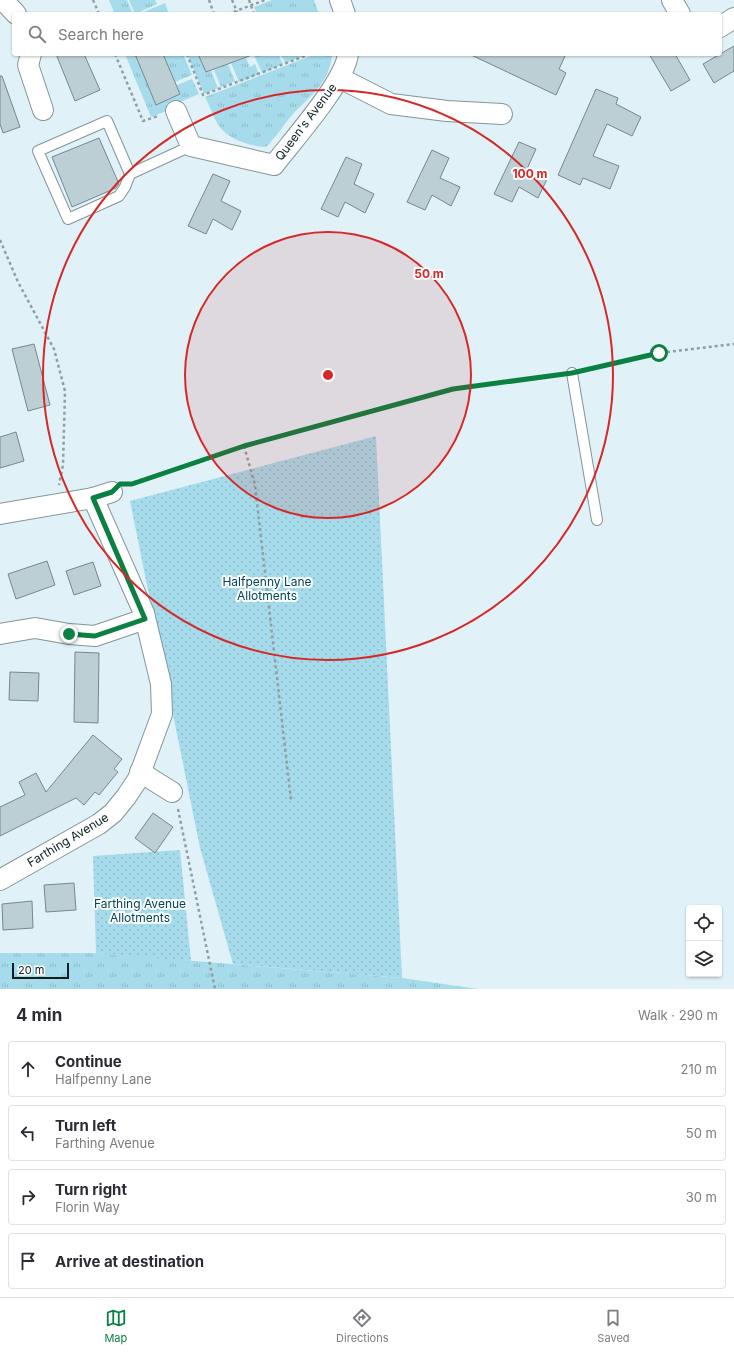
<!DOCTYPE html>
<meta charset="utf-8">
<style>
:root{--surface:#fff;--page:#f2f2f3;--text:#2b2b33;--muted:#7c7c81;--line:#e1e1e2;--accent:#0b8043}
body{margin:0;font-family:Inter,sans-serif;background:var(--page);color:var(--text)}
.controls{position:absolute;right:12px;bottom:12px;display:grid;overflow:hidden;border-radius:4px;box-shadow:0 1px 3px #0004}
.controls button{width:36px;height:36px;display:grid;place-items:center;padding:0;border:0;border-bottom:1px solid var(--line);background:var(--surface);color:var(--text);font:20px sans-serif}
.scale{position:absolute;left:12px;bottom:10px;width:57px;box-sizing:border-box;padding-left:4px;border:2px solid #161d1f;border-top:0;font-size:11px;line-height:14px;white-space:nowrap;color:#161d1f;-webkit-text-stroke:3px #f9fdfe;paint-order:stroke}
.stop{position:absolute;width:12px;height:12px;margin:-9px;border:3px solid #0b8043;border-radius:50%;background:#fff}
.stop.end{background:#0b8043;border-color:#fff;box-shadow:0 1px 4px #0008}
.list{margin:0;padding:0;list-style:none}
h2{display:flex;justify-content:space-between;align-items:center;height:52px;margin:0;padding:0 16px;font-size:17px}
h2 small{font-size:13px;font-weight:400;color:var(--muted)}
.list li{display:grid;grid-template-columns:26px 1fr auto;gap:12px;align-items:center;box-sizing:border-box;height:56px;margin:0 8px 8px;padding:0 8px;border:1px solid var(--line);border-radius:4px}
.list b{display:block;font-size:15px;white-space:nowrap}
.list p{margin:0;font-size:13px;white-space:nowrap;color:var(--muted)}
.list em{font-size:13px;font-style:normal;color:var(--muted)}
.icon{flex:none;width:22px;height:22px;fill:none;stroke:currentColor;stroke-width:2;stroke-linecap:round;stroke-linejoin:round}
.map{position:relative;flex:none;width:734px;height:989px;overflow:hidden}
.search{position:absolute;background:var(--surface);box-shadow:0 1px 3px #0004;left:12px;right:12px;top:12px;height:44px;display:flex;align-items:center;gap:10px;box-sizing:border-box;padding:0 14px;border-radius:4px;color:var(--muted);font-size:15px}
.sheet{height:308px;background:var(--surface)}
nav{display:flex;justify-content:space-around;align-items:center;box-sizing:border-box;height:56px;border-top:1px solid var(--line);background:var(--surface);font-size:11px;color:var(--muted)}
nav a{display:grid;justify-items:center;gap:2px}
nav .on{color:var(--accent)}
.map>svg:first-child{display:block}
.grass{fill:url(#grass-tufts)}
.garden{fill:url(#garden-dots)}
.building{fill:#bccfd4;stroke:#77888d}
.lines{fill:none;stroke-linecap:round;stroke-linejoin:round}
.service-casing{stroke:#83959a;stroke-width:12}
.minor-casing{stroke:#83959a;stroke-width:22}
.path{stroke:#919ea3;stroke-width:2.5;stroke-dasharray:3 3;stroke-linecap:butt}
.service{stroke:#fff;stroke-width:10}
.minor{stroke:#fff;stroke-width:20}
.route{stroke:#0b8043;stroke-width:5}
.ring{fill:none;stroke:#d62828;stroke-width:2}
.labels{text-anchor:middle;stroke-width:4;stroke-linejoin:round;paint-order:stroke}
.street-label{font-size:12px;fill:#161d1f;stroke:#f9fdfe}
.park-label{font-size:12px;fill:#064552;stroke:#f9fdfe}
.centre{fill:#d62828;stroke:#f9fdfe;stroke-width:2}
.ring-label{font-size:12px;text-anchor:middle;font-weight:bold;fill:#d62828;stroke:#f9fdfe;stroke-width:4;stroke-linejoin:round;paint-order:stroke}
</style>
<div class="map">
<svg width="734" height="989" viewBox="0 0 734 989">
<defs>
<pattern id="grass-tufts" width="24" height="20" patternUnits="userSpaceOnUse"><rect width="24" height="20" fill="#a5dbea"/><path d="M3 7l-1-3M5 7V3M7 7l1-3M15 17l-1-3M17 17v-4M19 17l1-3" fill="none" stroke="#8dbcc8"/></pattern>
<pattern id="garden-dots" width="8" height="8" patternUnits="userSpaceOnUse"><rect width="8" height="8" fill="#a5dbea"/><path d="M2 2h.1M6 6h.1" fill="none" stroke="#8dbcc8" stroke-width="1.8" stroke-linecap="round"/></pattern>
</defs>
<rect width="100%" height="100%" fill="#e0f2f8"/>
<g class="grass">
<path d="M109,0h18l6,14h-18z"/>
<path d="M129,0h26l2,4 -22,10z"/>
<path d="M272,0h42l5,14h-24l-2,-2 -6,2h-30l-3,-7z"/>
<path d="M165,3l4,11h-30z"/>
<path d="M125,54h10l21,50 24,-10 -3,-9 15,-6 7,15 -31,13 1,3 -18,7z"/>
<path d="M163,54h20l9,21 -17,7z"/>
<path d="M187,54h11l8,18 5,-1 7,17 -14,6z"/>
<path d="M278,54l5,10 -21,9 -8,-18z"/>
<path d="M281,54h27l-23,9z"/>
<path d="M316,54h16c-2,29 -22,42 -40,61 -9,11 -16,22 -26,32 -16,-1 -37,-7 -47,-21 -6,-9 -9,-20 -14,-29z"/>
<path d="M246,58l4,9 5,-3 4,10 -20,8 -8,-19z"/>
<path d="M228,64l7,17 -14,6 -7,-17z"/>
<path d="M0,953h96l306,25 76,11h-478z"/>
</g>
<g class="garden">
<path d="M376,436l26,542 -169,-14 -33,-116 -70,-347z"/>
<path d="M180,850l11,111 -95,-8 -3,-97z"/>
</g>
<g class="building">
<path d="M734,46v25l-20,12 -11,-19z"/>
<path d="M56,54h28l16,36 -25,11z"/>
<path d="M135,54h28l17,40 -24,11z"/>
<path d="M198,54h54v1l-46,17z"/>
<path d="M469,54h97l-7,15 7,4 -10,22z"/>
<path d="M649,54h26l15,26 -19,11z"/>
<path d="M0,76h2l18,51 -17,6 -3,-9z"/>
<path d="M596,89l22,9 -2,6 25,13 -9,19 -25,-12 -14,32 26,10 -9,23 -27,-11 -3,7 -22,-10z"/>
<path d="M99,138l20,46 -3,4 -44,19 -20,-50z"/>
<path d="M519,142l17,7 -9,20 20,10 -9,19 -19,-11 -7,15 -18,-8z"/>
<path d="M432,150l17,8 -9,20 20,9 -9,19 -19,-11 -7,15 -18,-8z"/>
<path d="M346,157l16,7 -8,20 20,10 -9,19 -20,-11 -7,15 -17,-8z"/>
<path d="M213,174l17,7 -9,20 20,10 -9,19 -19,-11 -7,15 -18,-8z"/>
<path d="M34,344l16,61 -22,6 -16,-62z"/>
<path d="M16,432l8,29 -24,7v-31z"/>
<path d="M47,561l8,24 -39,14 -8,-25z"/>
<path d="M93,562l8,24 -27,9 -8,-24z"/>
<path d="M75,652l24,1 -1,70 -24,-1z"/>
<path d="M10,672l29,1 -1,28 -29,-1z"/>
<path d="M93,735l29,24 -8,10 4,3 -19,23 -4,-3 -11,13 -8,-7 -76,38v-29l25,-12 -6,-13 17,-9 10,19z"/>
<path d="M153,813l20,14 -18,26 -20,-15z"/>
<path d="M74,883l2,27 -30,2 -2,-27z"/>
<path d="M32,901l1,27 -30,2 -1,-26z"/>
</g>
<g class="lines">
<defs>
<g id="service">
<path d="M130,174l-23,-53 -69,30 30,68 51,-23 6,-9 5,-13 61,-28"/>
<path d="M572,373l25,147"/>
</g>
<g id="minor">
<path d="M3,0l13,14"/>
<path d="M340,0l5,14"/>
<path d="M672,0l8,14"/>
<path d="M720,27l14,-9"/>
<path d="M31,54l-3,11 15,45"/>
<path d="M340,78l51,26 56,7 55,3"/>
<path d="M176,111l15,35 83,19c19,-25 71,-83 74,-111"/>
<path d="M0,514l93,-16 19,-6"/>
<path d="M0,634l35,-6 34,6 26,2 50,-17"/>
<path d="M140,772l32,20"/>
<path d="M0,880l99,-56 14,-11 13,-16 12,-18 24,-65 -1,-30 -17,-71 -51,-115"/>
</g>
</defs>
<use href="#service" class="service-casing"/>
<use href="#minor" class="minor-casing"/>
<g class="path">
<path d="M93,0l6,14"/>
<path d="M209,0l5,14"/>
<path d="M232,0l6,14"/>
<path d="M249,0l5,14"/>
<path d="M228,14l37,-14"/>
<path d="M115,54l28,67 15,-5"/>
<path d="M187,54l16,41 107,-41"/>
<path d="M0,240l18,42 36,67 11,42 -2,74 -4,20"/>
<path d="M585,370l74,-17 75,-9"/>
<path d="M244,446l11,39 36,315"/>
<path d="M128,484l116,-38 209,-57 105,-14"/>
<path d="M178,809l37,180"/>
</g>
<use href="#service" class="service"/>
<use href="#minor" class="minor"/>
</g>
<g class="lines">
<path class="route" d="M69,634l26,2 50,-17 -52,-121 19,-6 8,-8h12l112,-38 209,-57 119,-16 87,-20"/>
</g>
<circle cx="328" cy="375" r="143" fill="#d62828" fill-opacity=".12"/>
<g class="ring">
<circle cx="328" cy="375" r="143"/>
<circle cx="328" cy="375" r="285"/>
</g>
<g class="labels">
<g class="street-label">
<text transform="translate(306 122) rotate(-53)" y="4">Queen's Avenue</text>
<text transform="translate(68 840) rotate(-31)" y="4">Farthing Avenue</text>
</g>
<g class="park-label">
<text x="267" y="586">Halfpenny Lane<tspan x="267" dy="14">Allotments</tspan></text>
<text x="140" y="908">Farthing Avenue<tspan x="140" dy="14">Allotments</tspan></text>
</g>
</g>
<circle cx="328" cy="375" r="6" class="centre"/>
<g class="ring-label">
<text x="530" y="178">100 m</text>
<text x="429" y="278">50 m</text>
</g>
</svg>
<div class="controls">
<button><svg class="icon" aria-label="locate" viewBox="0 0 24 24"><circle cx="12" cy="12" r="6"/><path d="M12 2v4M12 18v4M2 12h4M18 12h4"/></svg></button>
<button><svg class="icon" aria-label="layers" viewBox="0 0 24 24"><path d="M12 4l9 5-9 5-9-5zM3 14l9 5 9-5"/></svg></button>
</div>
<div class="scale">20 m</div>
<div class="stop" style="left:659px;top:353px"></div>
<div class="stop end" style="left:69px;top:634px"></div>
<div class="search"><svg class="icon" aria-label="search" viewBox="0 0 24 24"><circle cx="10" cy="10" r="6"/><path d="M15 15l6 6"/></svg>Search here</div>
</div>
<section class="sheet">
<h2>4 min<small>Walk · 290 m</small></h2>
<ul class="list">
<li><svg class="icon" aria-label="ahead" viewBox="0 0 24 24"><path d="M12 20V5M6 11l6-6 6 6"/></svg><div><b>Continue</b><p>Halfpenny Lane</p></div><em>210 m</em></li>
<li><svg class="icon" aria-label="left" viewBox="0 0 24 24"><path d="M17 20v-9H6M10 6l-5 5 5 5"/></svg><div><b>Turn left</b><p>Farthing Avenue</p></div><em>50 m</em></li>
<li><svg class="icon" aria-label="right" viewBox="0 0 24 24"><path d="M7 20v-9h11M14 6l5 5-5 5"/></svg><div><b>Turn right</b><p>Florin Way</p></div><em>30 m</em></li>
<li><svg class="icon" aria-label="arrive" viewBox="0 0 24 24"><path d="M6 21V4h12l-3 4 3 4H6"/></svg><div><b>Arrive at destination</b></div></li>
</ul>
</section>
<nav>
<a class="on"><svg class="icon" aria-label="map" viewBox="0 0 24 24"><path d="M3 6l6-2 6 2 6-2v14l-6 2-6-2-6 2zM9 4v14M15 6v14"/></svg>Map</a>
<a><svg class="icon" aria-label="directions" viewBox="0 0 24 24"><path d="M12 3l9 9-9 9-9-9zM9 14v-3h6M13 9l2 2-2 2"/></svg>Directions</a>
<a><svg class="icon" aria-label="saved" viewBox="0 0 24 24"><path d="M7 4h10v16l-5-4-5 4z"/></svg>Saved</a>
</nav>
